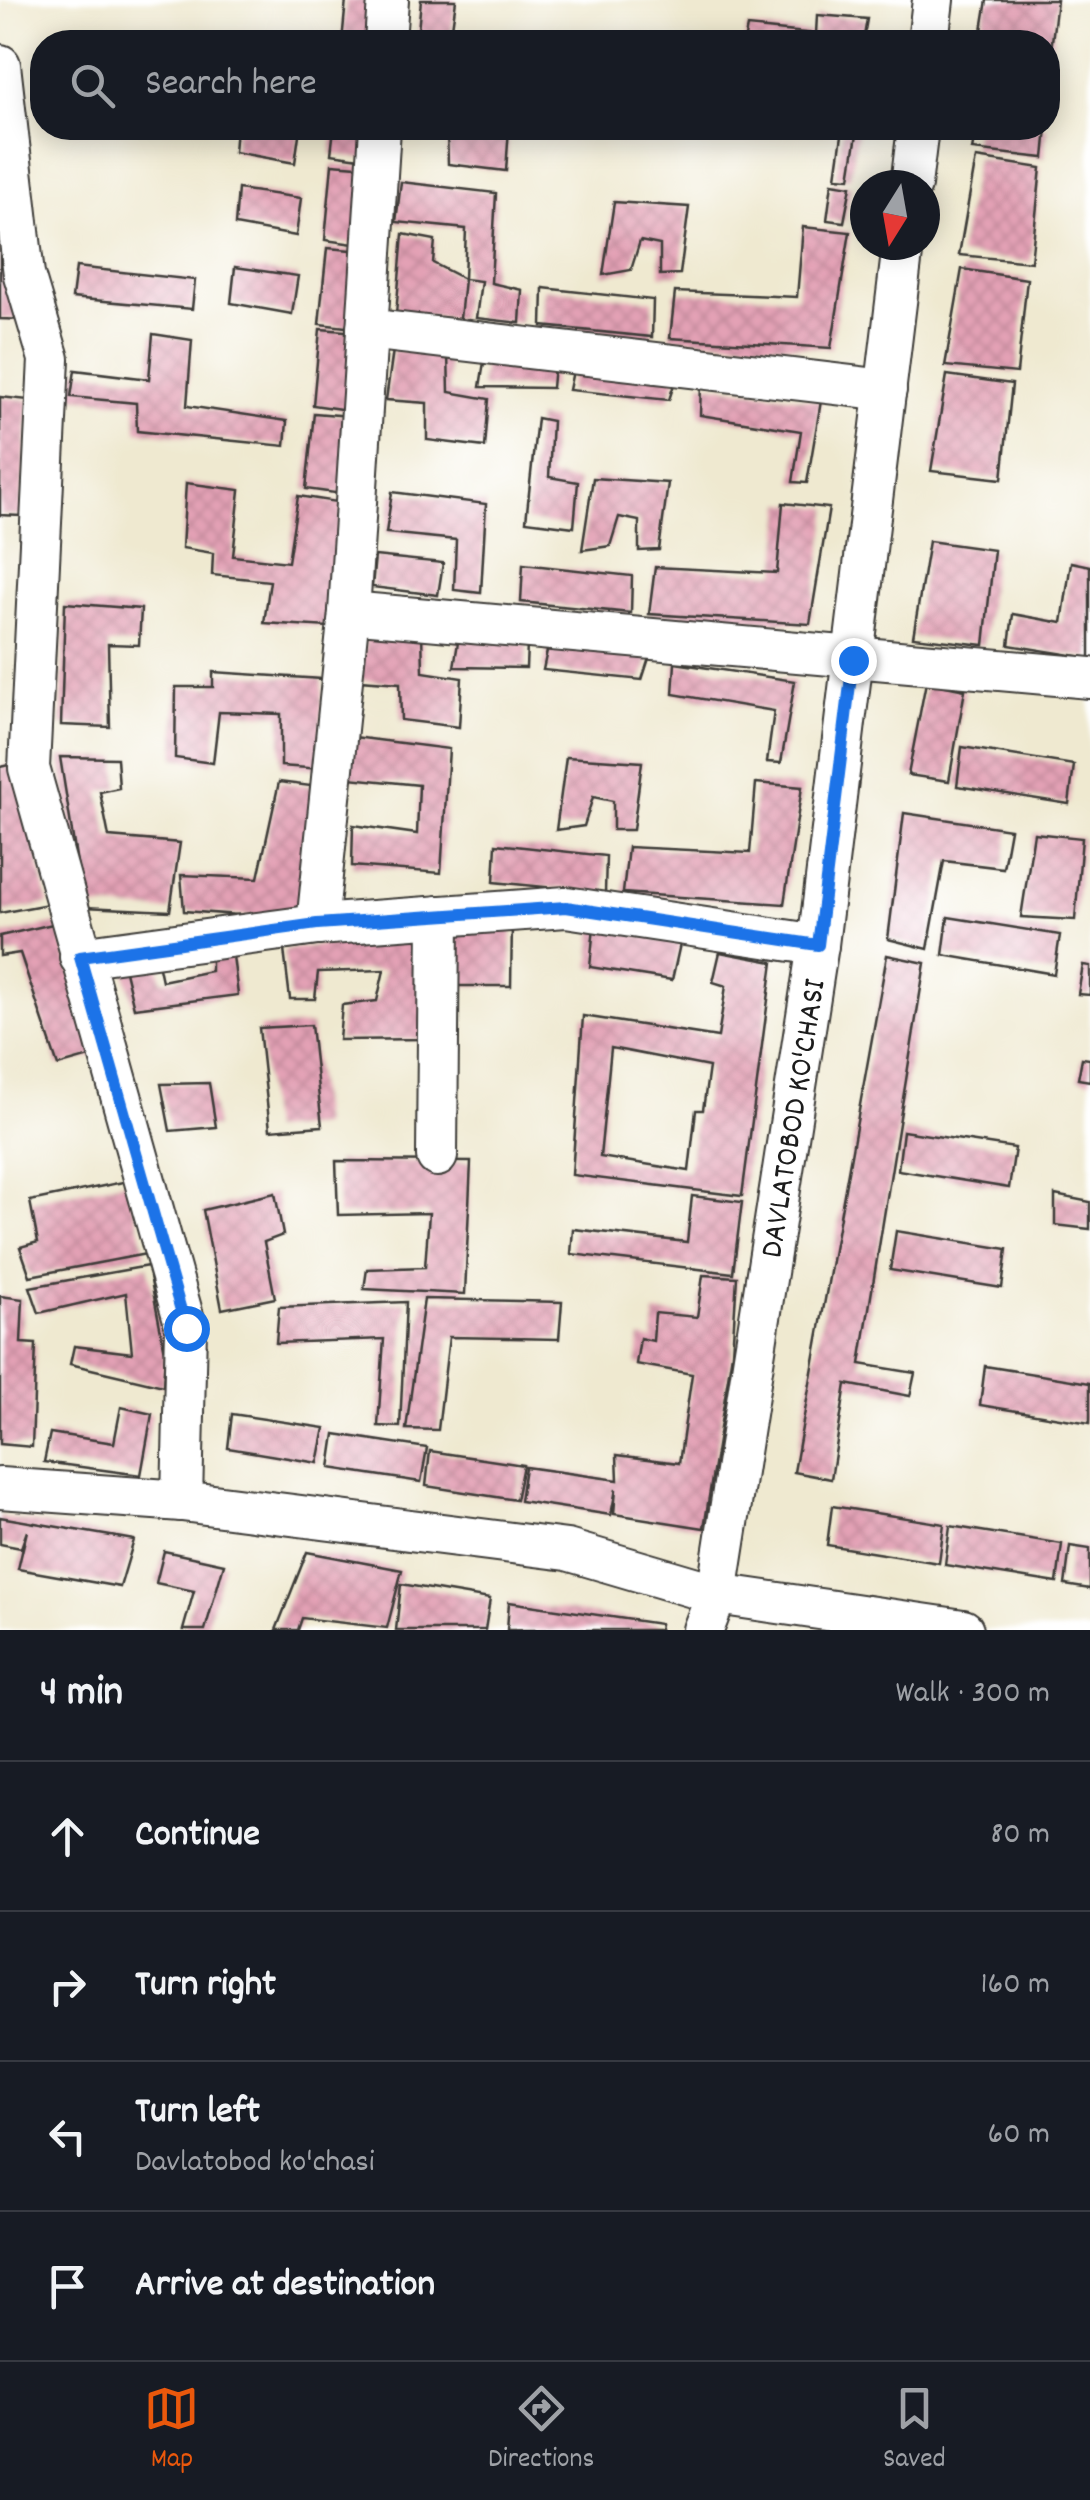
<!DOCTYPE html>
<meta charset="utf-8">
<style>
:root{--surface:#171b24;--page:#242831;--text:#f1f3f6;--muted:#9ea1a6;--line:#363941;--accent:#ea580c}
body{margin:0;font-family:Dekko,sans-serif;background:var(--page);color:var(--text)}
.compass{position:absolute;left:850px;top:170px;width:90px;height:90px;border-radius:50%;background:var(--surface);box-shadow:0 5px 25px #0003;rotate:191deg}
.stop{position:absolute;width:30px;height:30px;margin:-22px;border:8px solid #1a73e8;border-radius:50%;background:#fff}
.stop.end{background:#1a73e8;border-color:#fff;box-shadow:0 2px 10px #0008}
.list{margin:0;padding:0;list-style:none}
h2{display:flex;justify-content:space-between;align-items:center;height:130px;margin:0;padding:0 40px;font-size:42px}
h2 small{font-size:32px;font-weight:400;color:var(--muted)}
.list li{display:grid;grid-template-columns:65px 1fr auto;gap:30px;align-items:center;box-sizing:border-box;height:150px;padding:0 40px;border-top:2px solid var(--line)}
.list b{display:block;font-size:38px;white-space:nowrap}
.list p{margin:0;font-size:32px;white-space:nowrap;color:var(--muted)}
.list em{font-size:32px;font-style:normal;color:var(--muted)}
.icon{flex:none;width:55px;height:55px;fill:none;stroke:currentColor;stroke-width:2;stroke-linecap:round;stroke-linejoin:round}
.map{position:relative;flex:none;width:1090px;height:1630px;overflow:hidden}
.search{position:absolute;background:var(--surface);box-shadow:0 5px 25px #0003;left:30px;right:30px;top:30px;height:110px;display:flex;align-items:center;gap:25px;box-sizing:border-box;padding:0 35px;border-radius:40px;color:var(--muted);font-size:38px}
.sheet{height:730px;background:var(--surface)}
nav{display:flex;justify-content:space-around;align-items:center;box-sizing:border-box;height:140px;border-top:2px solid var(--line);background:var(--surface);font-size:28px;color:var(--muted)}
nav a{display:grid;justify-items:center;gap:5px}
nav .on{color:var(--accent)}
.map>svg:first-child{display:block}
.building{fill:url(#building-cross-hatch);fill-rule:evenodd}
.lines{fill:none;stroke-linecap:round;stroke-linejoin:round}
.minor-casing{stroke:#3c3b37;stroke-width:44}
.minor{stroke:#fff;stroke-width:40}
.route{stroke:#1a73e8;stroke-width:12}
.labels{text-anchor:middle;stroke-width:10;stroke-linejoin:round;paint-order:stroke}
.street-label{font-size:32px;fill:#1c1c1c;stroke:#fff}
</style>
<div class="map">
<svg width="1090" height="1630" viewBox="0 0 1090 1630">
<defs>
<pattern id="building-cross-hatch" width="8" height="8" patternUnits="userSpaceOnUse" patternTransform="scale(2.5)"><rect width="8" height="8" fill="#e3a1b5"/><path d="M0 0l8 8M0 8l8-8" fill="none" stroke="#c28a9b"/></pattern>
</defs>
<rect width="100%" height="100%" fill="#fff"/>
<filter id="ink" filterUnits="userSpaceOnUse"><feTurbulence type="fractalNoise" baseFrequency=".01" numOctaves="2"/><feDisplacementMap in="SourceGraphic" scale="20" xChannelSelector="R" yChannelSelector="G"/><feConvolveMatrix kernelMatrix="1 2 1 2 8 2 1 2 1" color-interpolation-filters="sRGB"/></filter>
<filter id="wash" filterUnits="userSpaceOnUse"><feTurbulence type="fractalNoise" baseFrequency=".0048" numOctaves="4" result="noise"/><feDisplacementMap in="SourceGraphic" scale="40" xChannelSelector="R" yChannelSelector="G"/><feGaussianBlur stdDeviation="2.25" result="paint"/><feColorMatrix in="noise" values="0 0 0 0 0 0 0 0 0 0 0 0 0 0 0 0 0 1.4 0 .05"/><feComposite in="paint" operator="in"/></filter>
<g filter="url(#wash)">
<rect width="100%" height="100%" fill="#efe9d0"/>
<g id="blocks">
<g class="building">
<path d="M346,0h37l-5,42h-36z"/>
<path d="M421,0h35l-6,42h-33z"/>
<path d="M987,0h70l-6,50 -3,-8h-68z"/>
<path d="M817,15l50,4 -4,23h-119l3,-15 69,7z"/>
<path d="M1048,62l6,1 -4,35 -2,-1z"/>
<path d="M236,128h64l-5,35 -61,-11z"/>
<path d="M334,128h36l-3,31 -36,-5z"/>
<path d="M447,128h62l-3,43 -58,-7z"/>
<path d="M843,128h15l-8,50 -14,-1z"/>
<path d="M976,128h71l-3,30 -72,-8z"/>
<path d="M976,158l65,10 -10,94 -72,-7z"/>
<path d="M332,164l37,3 -8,78 -36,-5z"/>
<path d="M401,182l95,11 -5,90 31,7 -2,33 -44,-5 5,-37 -17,-2 2,-50 -70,-7z"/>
<path d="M832,183l19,3 -7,36 -17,-2z"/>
<path d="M238,189l63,9 -5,38 -61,-11z"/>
<path d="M614,202l75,5 -9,67 -20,1v-30l-20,-4 -9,29 -28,5z"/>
<path d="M0,224l27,96 -27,-1z"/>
<path d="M803,227l47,5 -19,116 -161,-10 5,-46 122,5z"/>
<path d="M403,234l32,6 -2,23 31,16 -4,40 -64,-5z"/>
<path d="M327,248l36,3 -8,77 -36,-4z"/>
<path d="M76,267l119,13 -3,29 -120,-11z"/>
<path d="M235,267l63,9 -6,38 -61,-11z"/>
<path d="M962,269l65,10 -10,94 -72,-7z"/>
<path d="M543,288l110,12 -1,37 -110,-11z"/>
<path d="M320,329l37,3 -9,78 -35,-5z"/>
<path d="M153,334l39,6 -5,66 100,15 -2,25 -148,-15 -1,-28 -65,-6 4,-27 74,9z"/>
<path d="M393,350l55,3 1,39 40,7 -4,48 -58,-7v-37l-41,-3z"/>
<path d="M485,356l69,8 -2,24 -72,-1z"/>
<path d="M574,366l103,9 -8,25 -100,-10z"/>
<path d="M947,375l65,9 -10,95 -71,-8z"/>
<path d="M701,383l120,18 -14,82 -14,-1 8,-51 -101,-16z"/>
<path d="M0,397l29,3 -8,116 -21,-1z"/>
<path d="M314,413l36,3 -8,78 -36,-5z"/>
<path d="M537,418l15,3 -3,56 29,5 -4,45 -48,-6z"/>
<path d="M593,478l75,5 -9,67 -20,1v-30l-20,-4 -9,29 -28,4z"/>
<path d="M186,483l54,7 -7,66 55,6 10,-66 45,7 -14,124 -65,-4 6,-42 -58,-6 1,-22 -31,-5z"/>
<path d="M392,492l94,12 -5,89 -27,-3 2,-50 -70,-7z"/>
<path d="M783,503l46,5 -19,116 -161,-10 6,-47 122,6z"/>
<path d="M929,541l65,9 -10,95 -71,-8z"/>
<path d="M375,556l68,7 -5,32 -66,-8z"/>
<path d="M1071,562l19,4v92l-81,-13 4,-31 49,9z"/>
<path d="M523,564l109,12 -1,37 -110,-11z"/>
<path d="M65,603l76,6 -2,36 -31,-1 2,83 -49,-2z"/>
<path d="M367,629l55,3 1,40 39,6 -3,49 -58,-7 -1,-37 -40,-3z"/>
<path d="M459,636l68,8 -1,24 -72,-1z"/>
<path d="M548,646l102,9 -8,25 -99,-10z"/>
<path d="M675,663l120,18 -14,82 -14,-1 7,-51 -101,-17z"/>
<path d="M213,672l109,7 -1,90 -40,-3v-52l-62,-2 -6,51 -38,-5 1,-71h37z"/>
<path d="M926,682l39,8 -16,91 -41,-6z"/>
<path d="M354,737l95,12 -8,124 -89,-7 1,-41 64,9 2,-49 -70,-7z"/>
<path d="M962,747l112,18 -5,39 -112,-18z"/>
<path d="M60,757l57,1 2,30 -19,4 9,45 71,6 -10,68 -86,-4z"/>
<path d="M566,757l76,5 -9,68h-20v-29l-20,-4 -9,29 -28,4z"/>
<path d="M17,763l31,141 -48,9v-146z"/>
<path d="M279,782l40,5 -13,133 -122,-9 -3,-36 77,3z"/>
<path d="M756,783l46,4 -18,117 -161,-11 5,-46 122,6z"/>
<path d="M904,813l106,16 -7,39 -59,-7 -16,88 -40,-10z"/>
<path d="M1034,833l48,5 -7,82 -54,-3z"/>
<path d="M496,844l110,12 -1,37 -111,-11z"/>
<path d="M948,917l112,18 -6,39 -111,-19z"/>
<path d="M57,923l40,132 -39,11 -38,-113 -20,3v-20z"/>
<path d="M457,923l55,1 -1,62h-59z"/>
<path d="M594,926l86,18 -8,36 -82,-13z"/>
<path d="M424,931l3,108 -88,1 3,-35 35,-4 7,-31 -66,2 -3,27h-25l-6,-49z"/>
<path d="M720,952l53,10 -31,234 -170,-21 11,-159 135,21 8,-51 -13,-4zM611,1048l98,19 -6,43h-7l-7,61 -89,-14z"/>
<path d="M211,955l22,1 5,39 -104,13 -11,-45 34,-5 5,23 49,-10z"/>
<path d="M887,955l38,8 -65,401 55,9 -5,23 -64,-12 -15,95 -37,-7z"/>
<path d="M1083,965l7,1v29l-12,-1z"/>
<path d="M311,1025l11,101 -52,4 -11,-102z"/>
<path d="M1082,1058l8,1v22l-12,-2z"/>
<path d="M209,1083l7,44 -46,4 -9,-47z"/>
<path d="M903,1131l112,17 -6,40 -111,-18z"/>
<path d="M336,1161l135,1 -6,132 -101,-5 3,-20 58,-2 4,-54 -91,2z"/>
<path d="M128,1181l18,73 -116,22 -10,-29 18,-5 -8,-41z"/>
<path d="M275,1193l8,42 -19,7 11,56 -53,11 -19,-99z"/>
<path d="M1055,1195l35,7v27l-35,-4z"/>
<path d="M692,1196l50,6 -9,71 -162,-19 2,-25 114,13z"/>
<path d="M896,1231l111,18 -5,39 -112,-18z"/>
<path d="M148,1266l17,86 -2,34 -93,-22 4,-18 58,7 -6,-60 -87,20 -9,-26z"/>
<path d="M703,1275l34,2 -5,76 -28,175 -90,-14 2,-25 -5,26 -91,-14 5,-34 93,13 -1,-25 62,8 13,-89 -56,-10 4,-26 13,3 2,-28 42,4z"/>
<path d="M0,1296l23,3 -2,44 15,1 -4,103 -32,-3z"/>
<path d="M424,1299l138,3 -3,37 -110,-2 -11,93 -32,-1z"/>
<path d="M406,1302l-6,125 -22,-1 6,-87 -108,4 3,-36z"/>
<path d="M985,1366l105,17v40l-110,-18z"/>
<path d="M121,1407l31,7 -11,61 -97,-13 6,-29 64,10z"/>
<path d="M232,1414l93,14 -7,35 -90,-15z"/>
<path d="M335,1434l92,14 -6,34 -91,-14z"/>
<path d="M430,1451l93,14 -7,35 -90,-14z"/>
<path d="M832,1506l112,18 -5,39 -112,-18z"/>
<path d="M0,1517l134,23 -14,47 -102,-18 9,-38 -6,17 -21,-4z"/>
<path d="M950,1526l112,18 -5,39 -112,-18z"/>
<path d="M1070,1546l20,3v40l-25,-4z"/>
<path d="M164,1551l60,13 -19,66h-22l11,-39 -38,-8z"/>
<path d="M307,1552l95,18 -15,58 -85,-10 -4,12h-22z"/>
<path d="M401,1584l89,15 -5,31h-89z"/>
<path d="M509,1602l151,22 -1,6h-152z"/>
</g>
</g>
</g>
<g filter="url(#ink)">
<use href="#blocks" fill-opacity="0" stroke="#3c3b37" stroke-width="2.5"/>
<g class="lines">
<defs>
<g id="minor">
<path d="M385,42l3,-42"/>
<path d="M928,42l5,-42"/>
<path d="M0,65l24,210 25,84 -20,409 157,559 -4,174"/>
<path d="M911,185l7,-57"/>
<path d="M367,329l519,61"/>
<path d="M349,612l741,66"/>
<path d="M317,925l32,-313 31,-484"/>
<path d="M80,957l237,-32 249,-18 252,38"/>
<path d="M437,1156l2,-240"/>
<path d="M0,1488l182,13 385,49 150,44 246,36"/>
<path d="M703,1630l14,-36 101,-649 85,-700"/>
</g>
</defs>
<use href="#minor" class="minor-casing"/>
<use href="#minor" class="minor"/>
</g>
</g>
<g class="lines" filter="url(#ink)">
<path class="route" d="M186,1328l-106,-371 237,-33 249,-17 252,38 35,-285"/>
</g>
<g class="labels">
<g class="street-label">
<text transform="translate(791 1118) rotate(-81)" y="11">DAVLATOBOD KO'CHASI</text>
</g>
</g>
</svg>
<svg class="compass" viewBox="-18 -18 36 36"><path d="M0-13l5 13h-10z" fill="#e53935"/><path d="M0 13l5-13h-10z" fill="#9ea1a6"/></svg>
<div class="stop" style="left:186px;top:1328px"></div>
<div class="stop end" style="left:853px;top:660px"></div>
<div class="search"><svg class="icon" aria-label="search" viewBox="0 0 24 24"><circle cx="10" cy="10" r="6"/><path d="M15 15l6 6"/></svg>Search here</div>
</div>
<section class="sheet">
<h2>4 min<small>Walk · 300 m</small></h2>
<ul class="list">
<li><svg class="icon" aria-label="ahead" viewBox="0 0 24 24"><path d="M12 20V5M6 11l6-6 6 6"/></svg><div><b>Continue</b></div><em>80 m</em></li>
<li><svg class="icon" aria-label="right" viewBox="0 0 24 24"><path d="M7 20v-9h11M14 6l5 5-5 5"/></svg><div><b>Turn right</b></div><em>160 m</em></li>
<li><svg class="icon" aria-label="left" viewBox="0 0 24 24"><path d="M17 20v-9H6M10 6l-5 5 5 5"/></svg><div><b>Turn left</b><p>Davlatobod ko'chasi</p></div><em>60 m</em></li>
<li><svg class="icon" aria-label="arrive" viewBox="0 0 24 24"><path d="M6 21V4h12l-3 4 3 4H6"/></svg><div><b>Arrive at destination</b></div></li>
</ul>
</section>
<nav>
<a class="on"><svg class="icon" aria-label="map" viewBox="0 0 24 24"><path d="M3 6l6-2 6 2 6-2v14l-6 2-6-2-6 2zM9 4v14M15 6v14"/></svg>Map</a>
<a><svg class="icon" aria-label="directions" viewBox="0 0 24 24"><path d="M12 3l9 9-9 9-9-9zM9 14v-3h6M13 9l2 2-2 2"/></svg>Directions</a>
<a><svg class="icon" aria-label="saved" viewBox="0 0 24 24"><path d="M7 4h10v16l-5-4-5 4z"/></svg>Saved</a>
</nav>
